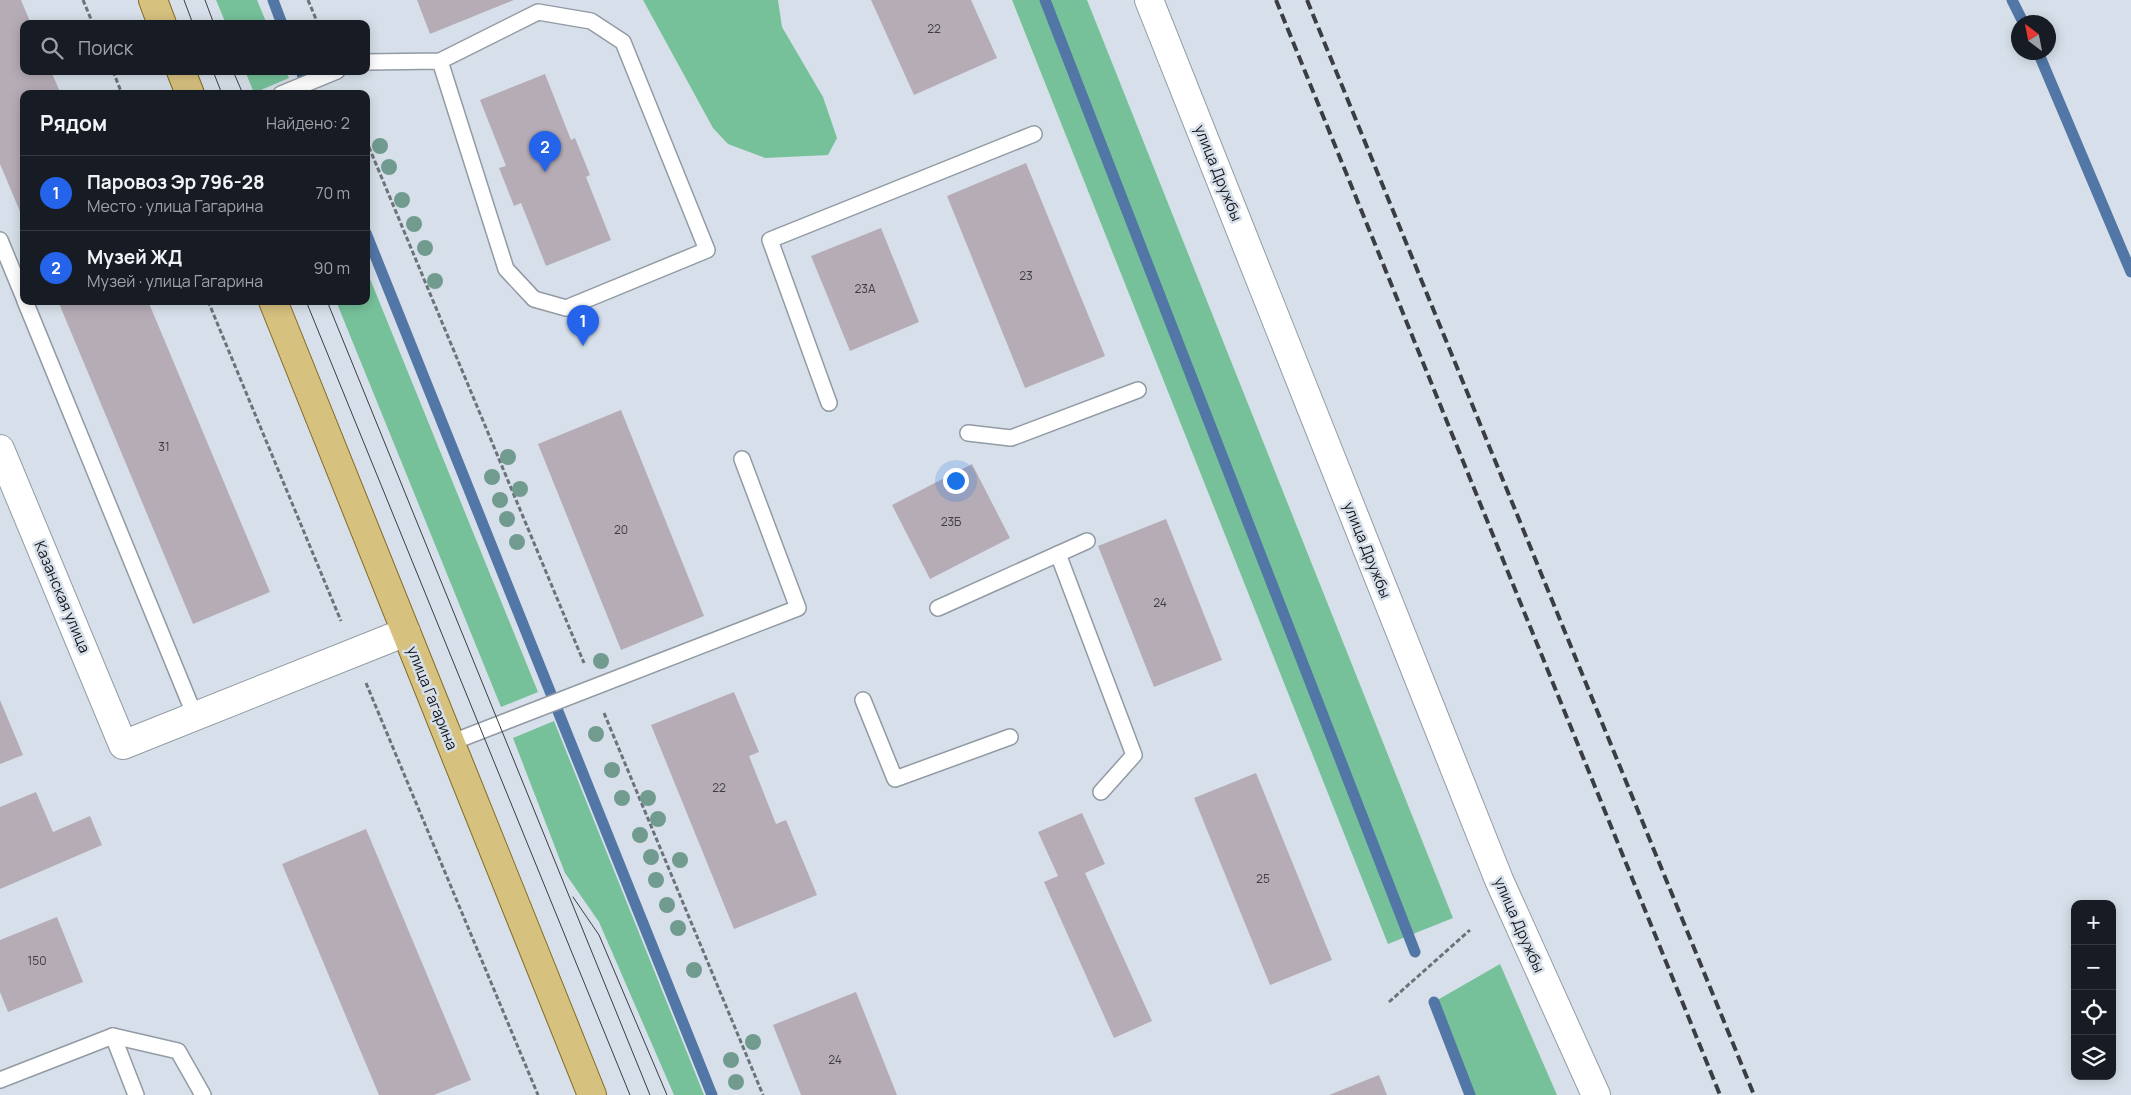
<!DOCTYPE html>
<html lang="ru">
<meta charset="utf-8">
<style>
:root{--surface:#171b24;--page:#20242c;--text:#f1f3f6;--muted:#9ea1a6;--line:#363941;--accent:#2563eb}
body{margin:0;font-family:Manrope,sans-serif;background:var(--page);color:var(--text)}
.controls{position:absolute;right:15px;bottom:15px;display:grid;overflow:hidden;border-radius:10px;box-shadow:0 2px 12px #0003}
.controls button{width:45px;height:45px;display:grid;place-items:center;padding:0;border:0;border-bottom:1px solid var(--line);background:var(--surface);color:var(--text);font:25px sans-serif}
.compass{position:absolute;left:2011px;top:15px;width:45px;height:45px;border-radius:50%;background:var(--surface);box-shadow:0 2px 12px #0003;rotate:328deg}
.you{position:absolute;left:955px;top:480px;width:18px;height:18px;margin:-12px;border:4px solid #fff;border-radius:50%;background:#1a73e8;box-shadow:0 0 0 8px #1a73e833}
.badge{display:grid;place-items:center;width:32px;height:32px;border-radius:50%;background:var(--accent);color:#fff;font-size:16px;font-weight:700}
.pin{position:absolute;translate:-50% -41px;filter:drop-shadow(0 1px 2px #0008)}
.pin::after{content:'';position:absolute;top:26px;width:18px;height:15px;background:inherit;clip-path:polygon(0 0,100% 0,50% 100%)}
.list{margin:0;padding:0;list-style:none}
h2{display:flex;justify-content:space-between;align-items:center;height:65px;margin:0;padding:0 20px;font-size:21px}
h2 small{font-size:16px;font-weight:400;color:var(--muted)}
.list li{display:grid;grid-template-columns:32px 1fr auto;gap:15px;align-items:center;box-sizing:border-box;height:75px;padding:0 20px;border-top:1px solid var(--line)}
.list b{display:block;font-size:19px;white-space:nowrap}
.list p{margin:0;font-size:16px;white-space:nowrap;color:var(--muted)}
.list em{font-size:16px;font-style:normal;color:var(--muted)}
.icon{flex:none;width:28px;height:28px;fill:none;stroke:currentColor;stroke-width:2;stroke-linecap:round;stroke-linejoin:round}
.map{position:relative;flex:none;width:2131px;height:1095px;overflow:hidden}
.search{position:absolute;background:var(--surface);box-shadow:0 2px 12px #0003;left:20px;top:20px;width:350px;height:55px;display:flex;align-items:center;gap:12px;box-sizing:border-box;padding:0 18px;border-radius:10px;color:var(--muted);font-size:19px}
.panel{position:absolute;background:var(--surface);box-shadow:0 2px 12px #0003;left:20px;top:90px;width:350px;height:215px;border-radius:10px}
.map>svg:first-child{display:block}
.green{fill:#76c19a}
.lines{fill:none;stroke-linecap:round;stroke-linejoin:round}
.stream{stroke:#5276a6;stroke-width:11}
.building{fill:#b5acb6}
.lane-casing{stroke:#929ba4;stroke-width:18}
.street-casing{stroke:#929ba4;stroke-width:30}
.primary-casing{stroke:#826b24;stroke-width:30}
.path{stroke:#6c7279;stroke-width:3;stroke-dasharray:5 2.5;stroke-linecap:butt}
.lane{stroke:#fff;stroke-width:15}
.street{stroke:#fff;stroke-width:28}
.primary{stroke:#d7c17f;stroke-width:28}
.tram{stroke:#3a3e43;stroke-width:1}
.rail{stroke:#3a3e43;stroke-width:4;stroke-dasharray:10 5;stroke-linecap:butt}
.tree{fill:#719b8f}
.labels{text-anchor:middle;stroke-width:5;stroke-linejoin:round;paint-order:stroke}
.number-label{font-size:12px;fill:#3c3c42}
.street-label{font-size:15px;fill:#14171b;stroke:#d7e0ea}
</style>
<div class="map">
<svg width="2131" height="1095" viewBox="0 0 2131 1095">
<rect width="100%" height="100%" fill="#d7e0ea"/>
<g class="green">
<path d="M216,0h41l10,24h-41z"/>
<path d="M643,0h135l4,27 41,70 14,41 -9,17 -63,3 -37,-14 -15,-16z"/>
<path d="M1012,0h75l366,918 -65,26z"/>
<path d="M245,71h41l3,7 -35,15z"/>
<path d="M366,269l172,423 -37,15 -165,-406h30z"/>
<path d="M554,721l150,374h-30l-75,-173 -34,-49 -52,-135z"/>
<path d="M1500,964l57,131h-87l-36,-93z"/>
</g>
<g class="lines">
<g class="stream">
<path d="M273,0l9,24"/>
<path d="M1045,0l370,952"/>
<path d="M2012,0l11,22"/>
<path d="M2038,52l93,220"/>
<path d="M301,71l9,23"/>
<path d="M366,233l346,862"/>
<path d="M1434,1002l36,93"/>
</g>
</g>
<g class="building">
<path d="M0,0h21l10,24h-7v47h27l10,23h-37v127l-24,-57z"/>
<path d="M417,0h97l-84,34z"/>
<path d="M871,0h100l26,58 -83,37z"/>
<path d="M545,74l26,66 4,-2 15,37 -4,2 25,63 -65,26 -25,-63 -7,3 -15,-38 7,-2 -26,-66z"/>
<path d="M1026,163l79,193 -80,32 -78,-192z"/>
<path d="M881,228l38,94 -69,29 -39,-95z"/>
<path d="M58,301h90l122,291 -77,32z"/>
<path d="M621,410l83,206 -83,34 -83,-206z"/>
<path d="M972,464l38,74 -80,41 -38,-74z"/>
<path d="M1166,519l56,141 -68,27 -56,-141z"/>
<path d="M734,692l25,60 -10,4 27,68 10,-4 31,75 -83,34 -83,-204z"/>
<path d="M0,700l23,55 -23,9z"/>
<path d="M1256,773l76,187 -62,25 -76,-187z"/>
<path d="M36,792l17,40 37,-16 12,29 -102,44v-82z"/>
<path d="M1082,813l23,51 -20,9 67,148 -38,17 -70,-156 14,-6 -20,-44z"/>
<path d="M366,829l105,251 -37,15h-55l-97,-231z"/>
<path d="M57,917l26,65 -75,30 -8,-20v-52z"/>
<path d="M856,992l41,103h-96l-28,-70z"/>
<path d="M1379,1075l8,20h-58z"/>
</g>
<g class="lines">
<defs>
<g id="lane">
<path d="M366,62l74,-1 98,-49 53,9 32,21 84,208 -141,58 -32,-9 -28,-30 -66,-208"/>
<path d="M281,94l56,-23"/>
<path d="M0,240l24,58"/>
<path d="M25,301l170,415"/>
<path d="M829,403l-59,-163 264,-106"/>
<path d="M968,433l43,5 127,-48"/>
<path d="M1058,554l76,201 -33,37"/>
<path d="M938,608l149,-67"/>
<path d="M863,700l32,79 115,-42"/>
<path d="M450,743l348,-135 -56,-149"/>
<path d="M113,1036l65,15 25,44"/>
<path d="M0,1080l113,-44 23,59"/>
</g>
<g id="street">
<path d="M1149,0l350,880 97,215"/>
<path d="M0,449l123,296 283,-113"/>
</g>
<g id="primary">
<path d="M153,0l9,24"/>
<path d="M181,71l9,23"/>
<path d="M273,301l319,794"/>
</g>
</defs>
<use href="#lane" class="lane-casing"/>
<use href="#street" class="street-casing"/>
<use href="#primary" class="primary-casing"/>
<g class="path">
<path d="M83,0l10,24"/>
<path d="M308,0l10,24"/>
<path d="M113,71l9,23"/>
<path d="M366,140l218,523"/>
<path d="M208,301l133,320"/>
<path d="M366,683l172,412"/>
<path d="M604,713l159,382"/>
<path d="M1389,1002l81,-72"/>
</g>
<use href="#lane" class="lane"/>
<use href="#street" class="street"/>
<use href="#primary" class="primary"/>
<g class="tram">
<path d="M184,0l9,24"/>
<path d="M205,0l9,24"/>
<path d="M213,71l9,23"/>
<path d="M233,71l10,23"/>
<path d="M306,301l324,794"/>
<path d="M327,301l323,794"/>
<path d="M573,897l26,38 68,160"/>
</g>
<g class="rail">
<path d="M1276,0l444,1095"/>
<path d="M1307,0l447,1095"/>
</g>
</g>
<g class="tree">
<circle cx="380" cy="146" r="8"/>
<circle cx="389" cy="167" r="8"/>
<circle cx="402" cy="200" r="8"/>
<circle cx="414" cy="224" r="8"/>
<circle cx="425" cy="248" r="8"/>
<circle cx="435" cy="281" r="8"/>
<circle cx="508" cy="457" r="8"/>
<circle cx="492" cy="477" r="8"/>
<circle cx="520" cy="489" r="8"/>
<circle cx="500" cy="500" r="8"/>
<circle cx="507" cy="519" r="8"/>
<circle cx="517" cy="542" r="8"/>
<circle cx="601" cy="661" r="8"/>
<circle cx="596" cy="734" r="8"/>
<circle cx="612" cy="770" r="8"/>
<circle cx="622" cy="798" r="8"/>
<circle cx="648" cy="798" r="8"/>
<circle cx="658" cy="819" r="8"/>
<circle cx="640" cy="835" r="8"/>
<circle cx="651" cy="857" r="8"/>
<circle cx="680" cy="860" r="8"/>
<circle cx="656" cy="880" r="8"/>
<circle cx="667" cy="905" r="8"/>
<circle cx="678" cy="928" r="8"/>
<circle cx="694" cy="970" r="8"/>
<circle cx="753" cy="1042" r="8"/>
<circle cx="731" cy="1060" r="8"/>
<circle cx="736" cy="1082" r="8"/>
</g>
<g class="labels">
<g class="number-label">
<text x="934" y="33">22</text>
<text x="1026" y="280">23</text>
<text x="865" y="293">23А</text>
<text x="164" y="451">31</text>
<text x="951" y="526">23Б</text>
<text x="621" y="534">20</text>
<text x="1160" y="607">24</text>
<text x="719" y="792">22</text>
<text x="1263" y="883">25</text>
<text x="37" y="965">150</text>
<text x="835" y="1064">24</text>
</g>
<g class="street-label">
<text transform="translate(1218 173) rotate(68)" y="5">улица Дружбы</text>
<text transform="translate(1367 550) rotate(68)" y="5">улица Дружбы</text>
<text transform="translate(62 597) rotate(67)" y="5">Казанская улица</text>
<text transform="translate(432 698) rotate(68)" y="5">улица Гагарина</text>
<text transform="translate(1519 925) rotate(66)" y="5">улица Дружбы</text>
</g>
</g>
</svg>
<div class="controls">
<button>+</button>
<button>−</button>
<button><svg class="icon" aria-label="locate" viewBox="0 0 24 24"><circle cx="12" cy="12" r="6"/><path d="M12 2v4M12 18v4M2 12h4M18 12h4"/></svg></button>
<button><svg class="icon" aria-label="layers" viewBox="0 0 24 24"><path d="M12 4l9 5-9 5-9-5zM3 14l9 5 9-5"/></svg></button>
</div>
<svg class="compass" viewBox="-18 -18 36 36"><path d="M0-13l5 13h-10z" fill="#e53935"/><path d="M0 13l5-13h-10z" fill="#9ea1a6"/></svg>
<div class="you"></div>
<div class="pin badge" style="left:583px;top:346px">1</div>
<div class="pin badge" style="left:545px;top:172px">2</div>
<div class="search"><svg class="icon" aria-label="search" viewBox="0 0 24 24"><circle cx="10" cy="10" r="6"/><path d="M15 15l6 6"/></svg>Поиск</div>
<section class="panel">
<h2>Рядом<small>Найдено: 2</small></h2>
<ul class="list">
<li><span class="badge">1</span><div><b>Паровоз Эр 796-28</b><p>Место · улица Гагарина</p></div><em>70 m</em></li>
<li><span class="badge">2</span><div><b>Музей ЖД</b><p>Музей · улица Гагарина</p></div><em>90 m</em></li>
</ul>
</section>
</div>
